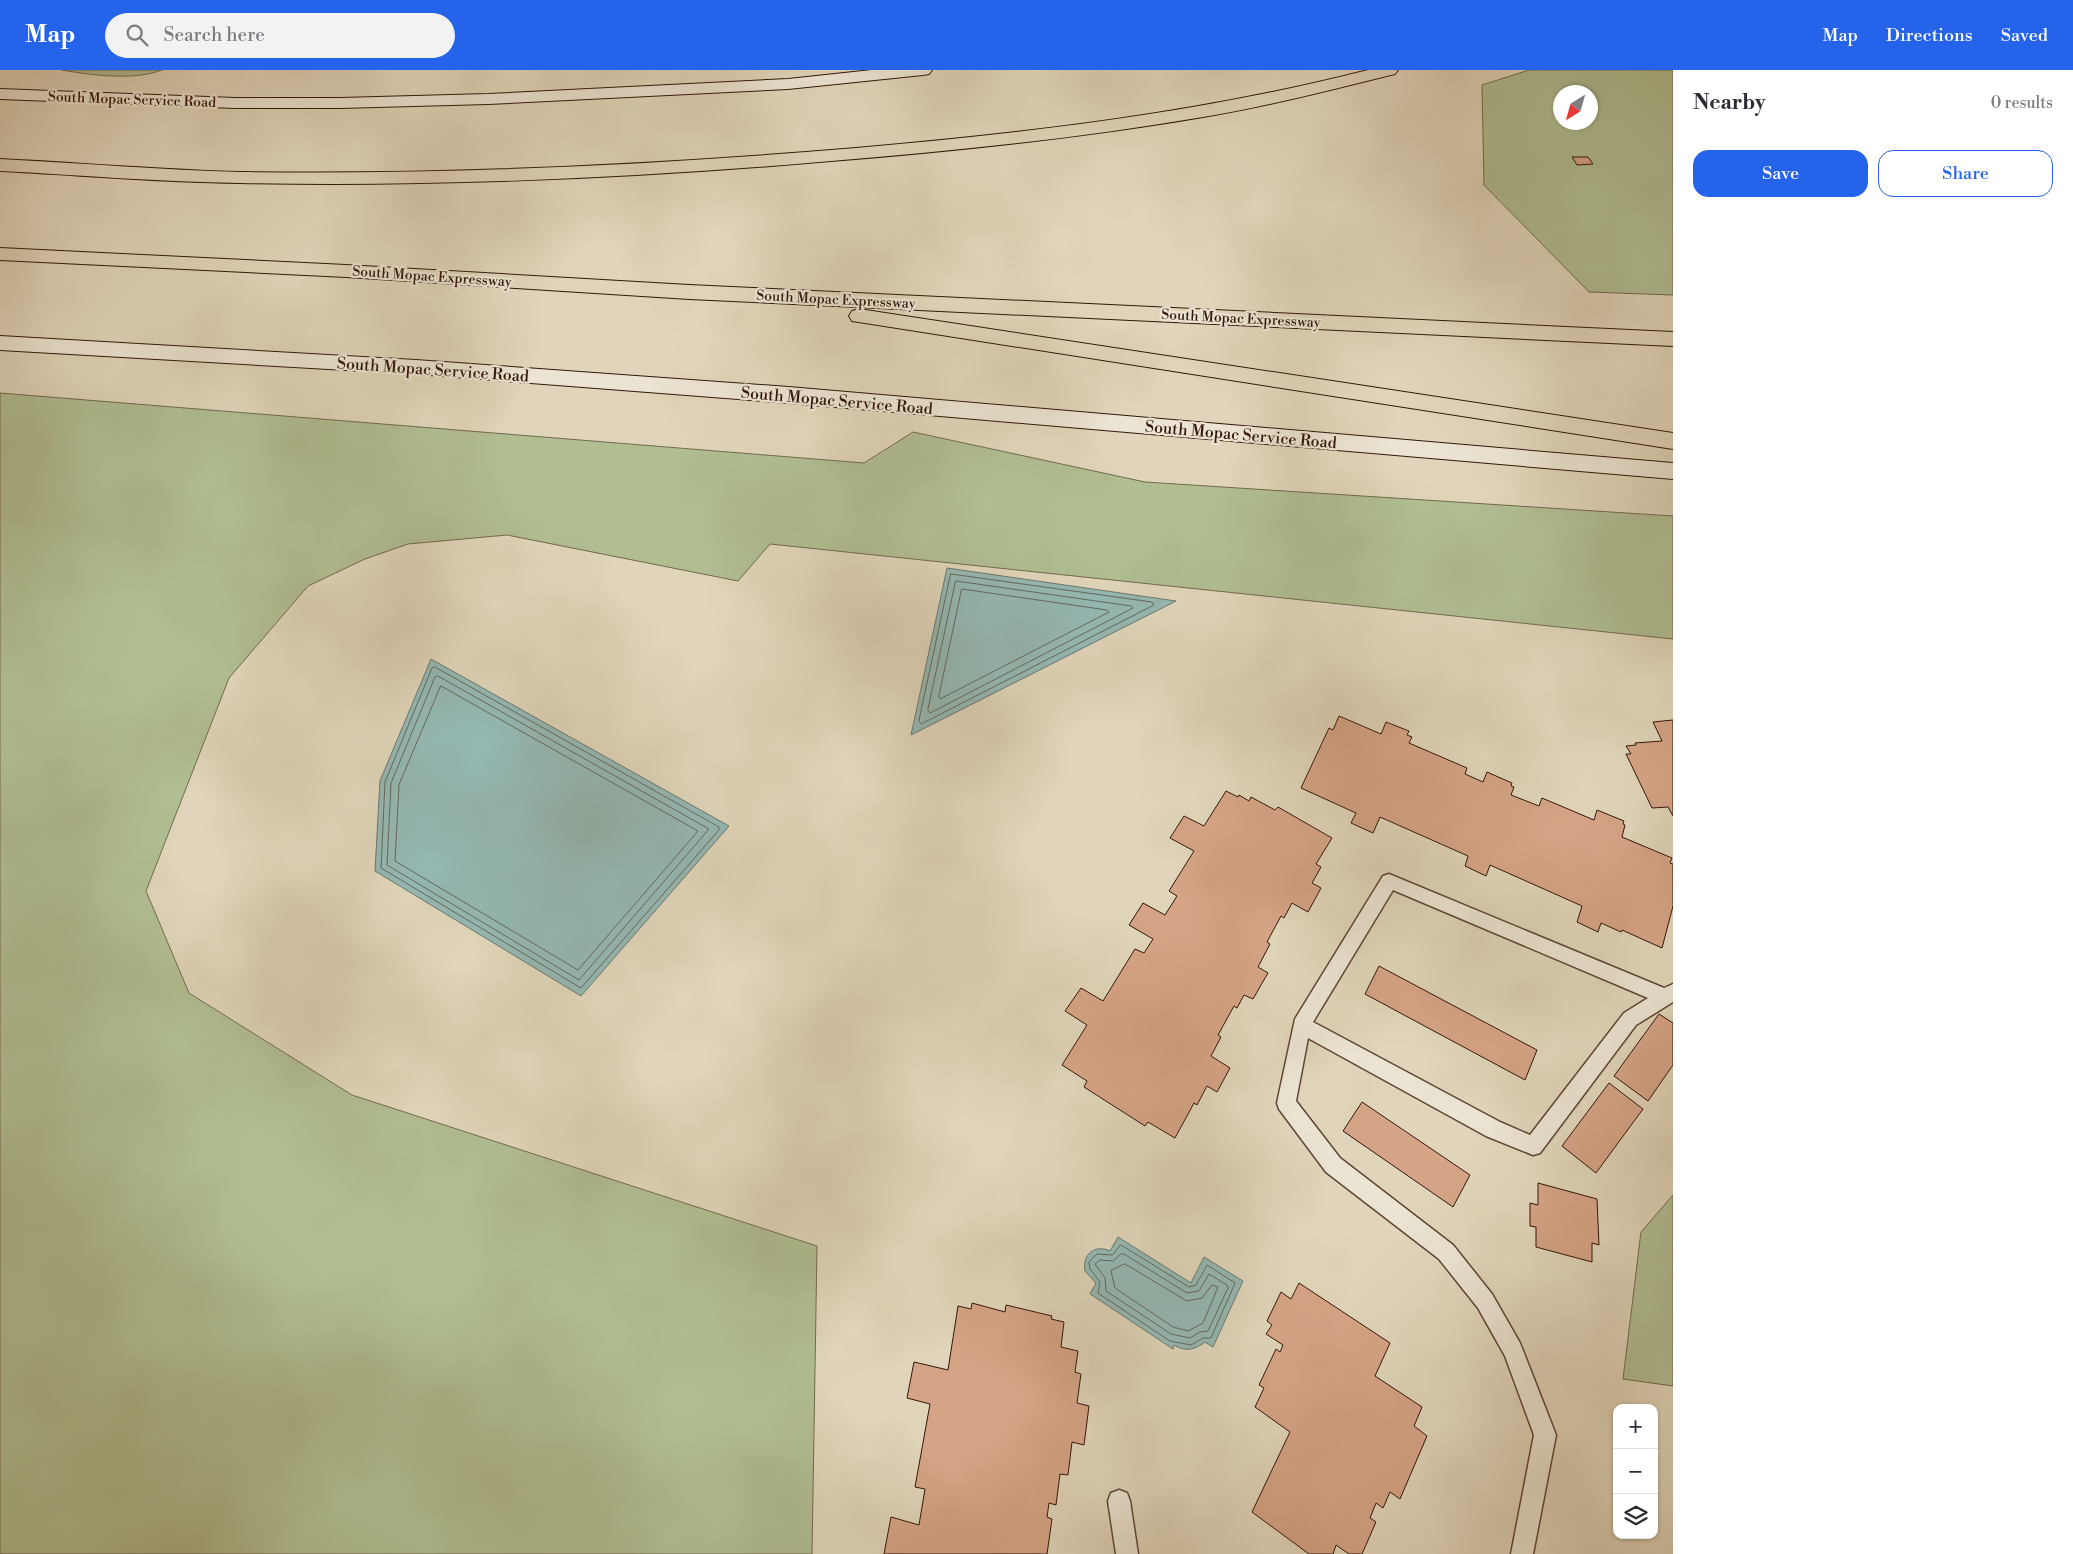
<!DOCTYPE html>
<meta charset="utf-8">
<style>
:root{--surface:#fff;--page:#f2f2f3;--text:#2b2b33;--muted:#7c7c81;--line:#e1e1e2;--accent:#2563eb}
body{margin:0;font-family:"Libre Bodoni",serif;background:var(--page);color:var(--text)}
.controls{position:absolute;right:15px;bottom:15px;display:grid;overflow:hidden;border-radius:10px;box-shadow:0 1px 4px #0004}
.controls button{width:45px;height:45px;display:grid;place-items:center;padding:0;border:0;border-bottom:1px solid var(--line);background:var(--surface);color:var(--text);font:25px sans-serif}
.compass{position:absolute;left:1553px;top:15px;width:45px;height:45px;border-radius:50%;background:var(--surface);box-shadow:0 1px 4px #0004;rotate:217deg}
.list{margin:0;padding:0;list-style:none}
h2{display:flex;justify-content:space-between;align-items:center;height:65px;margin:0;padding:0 20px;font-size:21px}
h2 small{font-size:16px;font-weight:400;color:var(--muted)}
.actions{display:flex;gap:10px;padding:15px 20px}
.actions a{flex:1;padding:11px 0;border:1px solid var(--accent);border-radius:15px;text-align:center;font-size:18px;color:var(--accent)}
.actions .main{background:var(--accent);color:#fff}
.icon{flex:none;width:28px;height:28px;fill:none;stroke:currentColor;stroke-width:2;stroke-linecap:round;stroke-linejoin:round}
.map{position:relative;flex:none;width:1673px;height:1484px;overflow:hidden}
header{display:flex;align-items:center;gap:30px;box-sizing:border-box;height:70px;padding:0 25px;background:var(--accent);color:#fff}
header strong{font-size:24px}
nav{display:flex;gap:28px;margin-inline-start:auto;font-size:18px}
.search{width:350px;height:45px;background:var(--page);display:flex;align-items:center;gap:12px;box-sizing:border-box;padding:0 18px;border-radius:28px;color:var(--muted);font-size:19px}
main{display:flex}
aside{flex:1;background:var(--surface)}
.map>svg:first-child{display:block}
.green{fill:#b0be92;stroke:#726a4e;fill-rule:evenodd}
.water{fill:#94b8b3;stroke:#6d776f}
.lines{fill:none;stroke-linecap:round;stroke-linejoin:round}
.shore{stroke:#64675e;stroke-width:1}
.building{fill:#d5a486;stroke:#33160a}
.service-casing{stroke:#5e4636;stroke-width:3}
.secondary-casing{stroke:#33160a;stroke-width:2}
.motorway-casing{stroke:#33160a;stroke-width:2}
.service{fill:#ebe4d2;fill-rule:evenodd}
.secondary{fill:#ebe4d2;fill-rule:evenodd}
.motorway{fill:#e0d5ba;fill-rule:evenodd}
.labels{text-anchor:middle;stroke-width:4.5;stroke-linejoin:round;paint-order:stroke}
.far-street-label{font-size:14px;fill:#33160a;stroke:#ebe4d2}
.street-label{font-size:16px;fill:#33160a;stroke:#ebe4d2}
</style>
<header>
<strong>Map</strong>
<div class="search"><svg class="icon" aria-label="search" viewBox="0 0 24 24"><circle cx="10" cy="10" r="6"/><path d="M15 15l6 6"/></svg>Search here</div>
<nav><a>Map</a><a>Directions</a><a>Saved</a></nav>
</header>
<main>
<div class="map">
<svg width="1673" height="1484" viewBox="0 0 1673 1484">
<rect width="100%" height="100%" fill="#e0d5ba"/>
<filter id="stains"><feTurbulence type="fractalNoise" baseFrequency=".004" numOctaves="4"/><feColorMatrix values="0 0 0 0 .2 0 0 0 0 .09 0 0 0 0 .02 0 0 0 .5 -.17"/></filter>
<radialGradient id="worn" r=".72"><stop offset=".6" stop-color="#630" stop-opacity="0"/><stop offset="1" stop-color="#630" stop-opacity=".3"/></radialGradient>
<g class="green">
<path d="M62,0h100c-29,11 -71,5 -100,0z"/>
<path d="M1529,0h144v225l-84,-3 -105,-107 -2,-100zM1560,22h30v30h-30z"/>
<path d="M0,323l864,70 49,-31 232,50 528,34v123l-903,-95 -32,37 -231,-46 -99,9 -43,15 -57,27 -79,92 -83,213 43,102 163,102 465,151 -5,308h-812z"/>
<path d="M1673,1125v191l-50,-7 18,-147z"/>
</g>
<g class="water">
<path d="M947,498l229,33 -265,134z"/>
<path d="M431,589l298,167 -148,170 -206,-125 5,-90z"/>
<path d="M1118,1167l73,46 13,-26 39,24 -30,66 -8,-5c-11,8 -19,10 -31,3l-1,4 -83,-55 6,-11 -11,-12c-3,-17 10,-27 25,-20z"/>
</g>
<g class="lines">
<g class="shore">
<path d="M951,504l201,28 2,3 -233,119 -2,-3z"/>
<path d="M956,511l175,25 2,2 -203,105 -2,-3z"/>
<path d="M962,519l145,21 2,2 -169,87 -1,-3z"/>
<path d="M435,597l284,160v3l-138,158 -200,-120 4,-86 47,-114z"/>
<path d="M438,606l271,153 -130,151 -192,-115 4,-82 44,-106z"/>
<path d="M441,616l257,145 -120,139 -183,-109 4,-76z"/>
<path d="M1121,1175l68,42 7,-2 11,-20 28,18 -24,55h-8l-12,7 -21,-4 -72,-48 2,-11 -10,-13 -1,-7 8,-8 15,1z"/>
<path d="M1121,1184h3l63,39 12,-2 10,-17 18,11 1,3 -20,43 -8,1 -10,6 -19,-4 -65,-43 -1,-13 -10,-14 5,-4 13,1z"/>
<path d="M1125,1194l62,37 15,-3 10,-13 6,2 -15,36 -15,8 -15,-4 -58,-39 -4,-17z"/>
</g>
</g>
<g class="building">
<path d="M1572,87h16l5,7 -16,1z"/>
<path d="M1339,646l42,18 5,-12 23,9 -2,4 5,2 -3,6 58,25 -2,6 18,8 4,-10 25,11 -1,3 3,1 -3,8 28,11 3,-8 52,22 3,-10 27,11 -1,3 2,1 -3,12 50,21 -2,5 3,1v42l-11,42 -40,-18 -1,2 -20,-9 -3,9 -21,-10 5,-16 -92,-41 -4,11 -21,-10 3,-10 -88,-39 -7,16 -22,-10 5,-10 -55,-25 28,-60 4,2z"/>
<path d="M1673,650v96l-5,-9 -16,1 -26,-54h5l-5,-8 10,-1 -1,-2 27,-2 -9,-19z"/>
<path d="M1226,721l12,6 1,-2 10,6 2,-4 24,13 3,-3 54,31 -16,26 5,3 -9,16 9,5 -13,24 -16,-9 -8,15 -3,-2 -14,26 3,2 -12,23 10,6 -15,26 -9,-4 -7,13 -3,-2 -16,29 3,2 -10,19 19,12 -13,24 -10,-6 -10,19 -3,-2 -19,35 -27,-16 -3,4 -61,-39 3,-6 -25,-16 25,-40 -22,-14 16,-23 22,13 32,-52 9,4 9,-14 -24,-14 14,-22 22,12 12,-19 -8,-5 25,-40 -24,-13 14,-22 20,10z"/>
<path d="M1379,896l158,84 -12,30 -160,-86z"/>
<path d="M1659,944l14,9v42l-25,36 -34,-25z"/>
<path d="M1609,1013l34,26 -47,64 -34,-27z"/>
<path d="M1362,1032l108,73 -17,32 -110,-76z"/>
<path d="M1538,1113l59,16 2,46 -7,-2v19l-56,-15v-20l-6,-1v-23l8,2z"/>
<path d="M1299,1213l91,60 -15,33 47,31 -8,19 13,10 -27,63 -10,-7 -7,16 -7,-5 -6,15 6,4 -14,32h-13l-13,-9 -3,9h-24l-57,-42 38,-80 -35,-25 9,-19 -5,-3 17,-36 4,3 3,-7 -17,-11 6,-9 -5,-4 14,-29 10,7z"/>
<path d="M972,1233l33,9 1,-7 46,11 -1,3 13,3 -3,25 17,4 -3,21 6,2 -4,29 12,3 -5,39 -12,-3 -4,33 -8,-1 -4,31 -7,-2 -2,14 5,2 -5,35h-163l7,-37 28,8 6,-36 -10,-2 15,-83 -23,-6 7,-36 34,8 10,-64 13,3z"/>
</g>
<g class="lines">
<defs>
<g id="service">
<path d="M1389,804l275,114 9,-4v18l-37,23 -96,128 -7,2 -47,-19 -178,-98 -12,63 44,57 113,87 39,49 28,49 36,92 -23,119h-22l23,-119 -29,-79 -27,-48 -39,-49 -113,-87 -47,-63 -2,-6 18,-84 88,-143zM1393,820l255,108 -24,15 -94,122 -30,-13 -187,-100z"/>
<path d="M1119,1420l8,3 3,8 8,53h-22l-8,-53 3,-8z"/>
</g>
<g id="secondary">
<path d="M872,0h60l-3,4 -6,1 -135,14 -300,15 -148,4h-105l-235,-9v-10l235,9h105l148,-4 300,-15z"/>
<path d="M0,266l416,24 373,27 884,76v16l-884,-76 -373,-29 -416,-24z"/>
</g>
<g id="motorway">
<path d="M1368,0h30l-3,4c-64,16 -127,32 -192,43 -123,21 -248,34 -372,44 -196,17 -394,26 -591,22 -80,-1 -160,-8 -240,-12v-12c81,4 161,11 242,13 205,3 410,-7 614,-24 172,-15 344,-35 512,-78z"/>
<path d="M0,178l346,17 343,20 984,47v14l-984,-47 -343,-22 -346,-17z"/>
<path d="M859,239l814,124v16l-821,-128 -3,-5 3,-5z"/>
</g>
</defs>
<use href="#service" class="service-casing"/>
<use href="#secondary" class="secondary-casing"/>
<use href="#motorway" class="motorway-casing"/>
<use href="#service" class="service"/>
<use href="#secondary" class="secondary"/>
<use href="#motorway" class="motorway"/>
</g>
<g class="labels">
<g class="far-street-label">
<text transform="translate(132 29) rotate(2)" y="5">South Mopac Service Road</text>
<text transform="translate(432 206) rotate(4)" y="5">South Mopac Expressway</text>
<text transform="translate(836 229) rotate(3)" y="5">South Mopac Expressway</text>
<text transform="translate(1241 248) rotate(3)" y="5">South Mopac Expressway</text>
</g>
<g class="street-label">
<text transform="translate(433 299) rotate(4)" y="6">South Mopac Service Road</text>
<text transform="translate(837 330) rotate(5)" y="6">South Mopac Service Road</text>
<text transform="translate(1241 364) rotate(5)" y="6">South Mopac Service Road</text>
</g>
</g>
<rect width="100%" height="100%" filter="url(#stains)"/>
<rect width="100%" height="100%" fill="url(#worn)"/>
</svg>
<div class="controls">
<button>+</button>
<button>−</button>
<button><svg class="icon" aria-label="layers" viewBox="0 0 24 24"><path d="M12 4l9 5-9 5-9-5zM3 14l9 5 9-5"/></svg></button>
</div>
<svg class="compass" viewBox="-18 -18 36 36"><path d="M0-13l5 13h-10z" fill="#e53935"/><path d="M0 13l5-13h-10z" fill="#7c7c81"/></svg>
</div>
<aside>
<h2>Nearby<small>0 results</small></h2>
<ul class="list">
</ul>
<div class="actions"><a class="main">Save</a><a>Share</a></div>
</aside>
</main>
